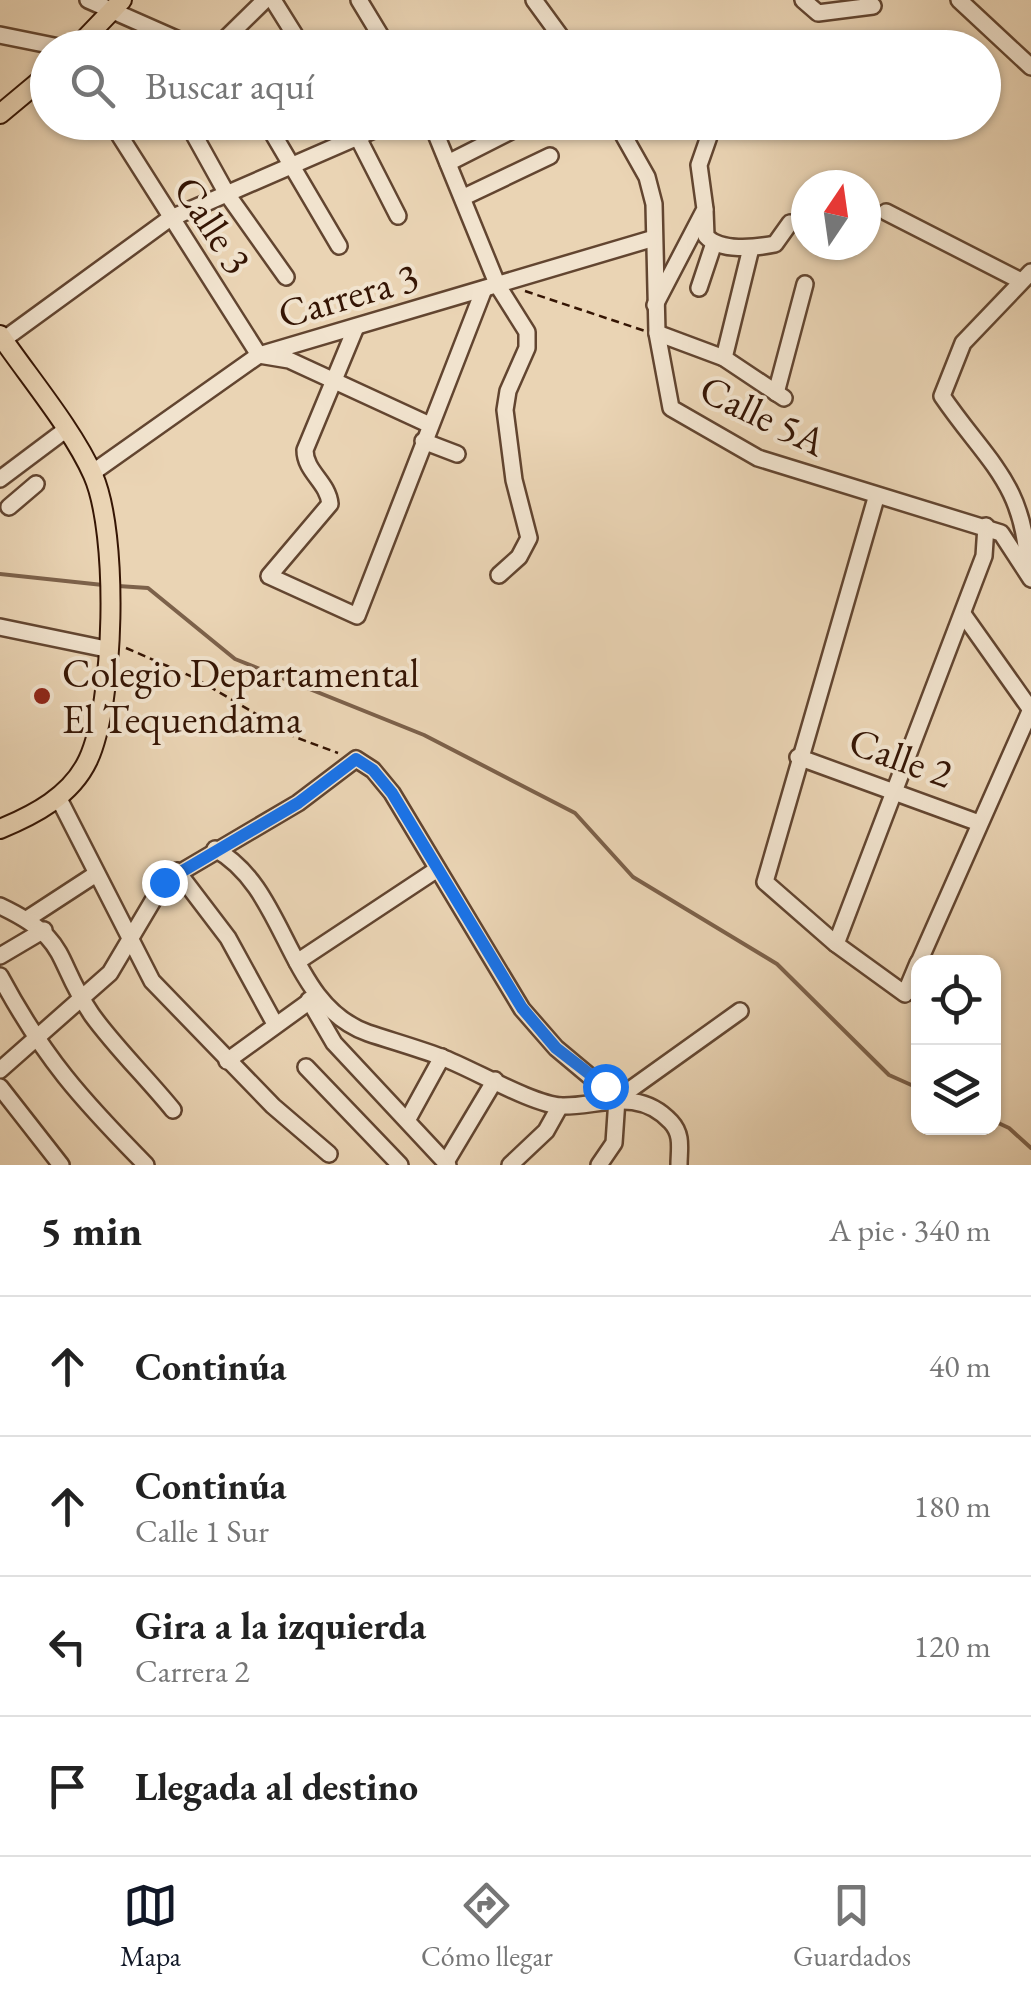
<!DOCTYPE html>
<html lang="es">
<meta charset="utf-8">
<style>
:root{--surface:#fff;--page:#f2f2f2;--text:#222;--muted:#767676;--line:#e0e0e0;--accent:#111827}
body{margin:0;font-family:"EB Garamond",serif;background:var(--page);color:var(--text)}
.controls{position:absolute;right:30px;bottom:30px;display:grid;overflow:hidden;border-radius:20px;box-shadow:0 2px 8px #0004}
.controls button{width:90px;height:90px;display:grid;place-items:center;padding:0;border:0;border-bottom:2px solid var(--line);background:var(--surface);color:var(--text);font:50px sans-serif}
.compass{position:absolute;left:791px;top:170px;width:90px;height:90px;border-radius:50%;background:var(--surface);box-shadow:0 2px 8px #0004;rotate:13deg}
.stop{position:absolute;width:30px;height:30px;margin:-22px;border:8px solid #1a73e8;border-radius:50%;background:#fff}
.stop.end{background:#1a73e8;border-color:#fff;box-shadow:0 2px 10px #0008}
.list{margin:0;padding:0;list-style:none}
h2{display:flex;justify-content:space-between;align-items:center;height:130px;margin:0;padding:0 40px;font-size:42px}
h2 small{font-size:32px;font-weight:400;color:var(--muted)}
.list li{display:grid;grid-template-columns:65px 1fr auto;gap:30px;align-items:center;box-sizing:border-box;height:140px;padding:0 40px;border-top:2px solid var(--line)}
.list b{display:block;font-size:38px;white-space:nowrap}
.list p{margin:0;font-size:32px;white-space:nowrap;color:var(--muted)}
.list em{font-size:32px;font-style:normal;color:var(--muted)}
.icon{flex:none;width:55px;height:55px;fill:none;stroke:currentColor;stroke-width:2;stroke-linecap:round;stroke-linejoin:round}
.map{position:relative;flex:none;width:1031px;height:1165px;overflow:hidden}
.search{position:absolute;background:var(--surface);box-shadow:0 2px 8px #0004;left:30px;right:30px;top:30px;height:110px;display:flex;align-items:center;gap:25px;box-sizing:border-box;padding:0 35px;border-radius:55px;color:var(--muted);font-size:38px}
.sheet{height:690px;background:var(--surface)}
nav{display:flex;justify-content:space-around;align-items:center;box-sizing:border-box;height:140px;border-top:2px solid var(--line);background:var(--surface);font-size:28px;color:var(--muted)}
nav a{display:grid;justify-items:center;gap:5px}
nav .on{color:var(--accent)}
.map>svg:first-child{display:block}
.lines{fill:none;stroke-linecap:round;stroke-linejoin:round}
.stream{stroke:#7c614a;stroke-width:4}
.minor-casing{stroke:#624530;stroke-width:20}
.major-casing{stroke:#351504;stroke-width:22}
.path{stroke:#351504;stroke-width:2.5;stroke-dasharray:8 5;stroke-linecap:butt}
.minor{stroke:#f1e3ce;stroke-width:15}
.major{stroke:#ead4b4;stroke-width:18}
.route{stroke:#1a73e8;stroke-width:12}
.poi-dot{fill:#8f2418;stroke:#f1e3ce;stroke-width:4}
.labels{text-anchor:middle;stroke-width:8;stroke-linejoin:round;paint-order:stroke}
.street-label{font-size:40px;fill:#351504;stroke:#f1e3ce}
.poi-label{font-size:40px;fill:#351504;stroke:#f1e3ce;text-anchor:start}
</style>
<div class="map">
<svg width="1031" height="1165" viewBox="0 0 1031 1165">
<rect width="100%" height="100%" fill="#ead4b4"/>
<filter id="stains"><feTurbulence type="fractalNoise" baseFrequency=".002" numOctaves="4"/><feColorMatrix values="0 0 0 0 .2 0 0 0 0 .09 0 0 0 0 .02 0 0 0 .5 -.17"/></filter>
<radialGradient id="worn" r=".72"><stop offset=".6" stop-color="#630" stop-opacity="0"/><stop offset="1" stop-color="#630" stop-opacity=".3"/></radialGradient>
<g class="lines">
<g class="stream">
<path d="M0,574l103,11"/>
<path d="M118,586l30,2 87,71 189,76 151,78 58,64 144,87 112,111 29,13"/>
<path d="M994,1121l15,7 22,20"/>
</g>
<defs>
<g id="minor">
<path d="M88,0l109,48"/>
<path d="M273,0l30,48"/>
<path d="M359,0l29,48"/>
<path d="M534,0l35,48"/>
<path d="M803,0l15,13 55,-7"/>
<path d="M959,0l72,67"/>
<path d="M0,35l64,13"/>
<path d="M216,48l49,-48"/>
<path d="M111,122l148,233 30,5 141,65"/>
<path d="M187,122l40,72 59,83"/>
<path d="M266,122l73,124"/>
<path d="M350,122l48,94"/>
<path d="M431,122l67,164 29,46v16l-19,43 -3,19 9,70 15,58 -10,19 -20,18"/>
<path d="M616,122l31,55 7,27 3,129 14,75 87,50 243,75 30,46"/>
<path d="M448,163l77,-39"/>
<path d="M464,197l86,-41"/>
<path d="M705,210l1,26c14,16 49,12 69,8l15,-21"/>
<path d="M886,212l135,69"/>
<path d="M699,288l15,-45"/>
<path d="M655,305l50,-96 -6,-44 15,-43"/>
<path d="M356,327l-51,123c0,22 23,32 25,54l-61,72 88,40 127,-327"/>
<path d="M657,333l67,25 60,40"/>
<path d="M3,340l166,-121 223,-97"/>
<path d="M724,358l27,-110"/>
<path d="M776,393l29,-109"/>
<path d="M423,441l34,13"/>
<path d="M92,473l167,-118 392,-116"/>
<path d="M0,479l64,-48"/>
<path d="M876,498l-111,384 71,62 69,50 13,-31"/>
<path d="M9,507l27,-23"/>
<path d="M1028,570c-3,-87 -41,-108 -86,-174l21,-53 68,-71"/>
<path d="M963,614l68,96"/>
<path d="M0,627l106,22"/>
<path d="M798,757l181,66"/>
<path d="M58,797l94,184 121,125 56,48"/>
<path d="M215,849c73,40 71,155 153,184 24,8 49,15 73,24 30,11 92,48 121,49 36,1 76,-20 109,16 12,13 8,27 8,43"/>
<path d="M177,871l51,67 47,86"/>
<path d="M0,906c72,34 53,52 92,109 24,33 55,63 81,95"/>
<path d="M27,919l69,-45"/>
<path d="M836,944l148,-388 2,-30"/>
<path d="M0,956l44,-26"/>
<path d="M297,962l139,-92"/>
<path d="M919,962l112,-253"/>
<path d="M0,976c44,82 81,123 146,189"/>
<path d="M309,1000l25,43 114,122"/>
<path d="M227,1061l87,-63"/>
<path d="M306,1067l94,98"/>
<path d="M0,1070l110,-97 54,-91 134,-79 58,-44 17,11 19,23 130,216 34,39 61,51"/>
<path d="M0,1087l61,78"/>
<path d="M617,1099l123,-88"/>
<path d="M408,1119l34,-62"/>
<path d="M446,1162l49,-82"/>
<path d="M510,1165l36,-34 14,-25"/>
<path d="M599,1165l15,-22 3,-44"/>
</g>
<g id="major">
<path d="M76,48l46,-48"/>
<path d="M0,114l48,-40"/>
<path d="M0,335c28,41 74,96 93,140 26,59 22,227 -5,285 -17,36 -54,55 -88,69"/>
</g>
</defs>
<use href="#minor" class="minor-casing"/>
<use href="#major" class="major-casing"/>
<g class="path">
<path d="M525,291l120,40"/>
<path d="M126,648l69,30 100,59 43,16"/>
</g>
<use href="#minor" class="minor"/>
<use href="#major" class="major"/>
</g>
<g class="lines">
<path class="route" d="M164,882l134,-79 58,-44 17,11 19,23 130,215 34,40 49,38"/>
</g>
<circle class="poi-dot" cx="42" cy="696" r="10"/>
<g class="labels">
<g class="street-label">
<text transform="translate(213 225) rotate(57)" y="14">Calle 3</text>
<text transform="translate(348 295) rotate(-16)" y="14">Carrera 3</text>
<text transform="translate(763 415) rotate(26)" y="14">Calle 5A</text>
<text transform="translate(901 757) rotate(20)" y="14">Calle 2</text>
</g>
<g class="poi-label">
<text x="62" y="687">Colegio Departamental<tspan x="62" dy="46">El Tequendama</tspan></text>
</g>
</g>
<rect width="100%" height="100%" filter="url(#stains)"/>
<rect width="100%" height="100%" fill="url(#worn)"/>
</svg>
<div class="controls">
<button><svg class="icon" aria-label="locate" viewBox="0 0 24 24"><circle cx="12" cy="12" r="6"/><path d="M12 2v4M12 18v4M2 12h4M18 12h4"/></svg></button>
<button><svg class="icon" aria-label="layers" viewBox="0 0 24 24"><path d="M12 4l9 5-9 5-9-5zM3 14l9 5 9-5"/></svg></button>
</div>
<svg class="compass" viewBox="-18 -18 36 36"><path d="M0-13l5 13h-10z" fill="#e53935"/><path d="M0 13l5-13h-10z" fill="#767676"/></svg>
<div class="stop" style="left:605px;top:1086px"></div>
<div class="stop end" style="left:164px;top:882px"></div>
<div class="search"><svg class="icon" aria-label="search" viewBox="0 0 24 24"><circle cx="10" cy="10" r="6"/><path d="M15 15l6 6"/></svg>Buscar aquí</div>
</div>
<section class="sheet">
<h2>5 min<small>A pie · 340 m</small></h2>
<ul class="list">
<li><svg class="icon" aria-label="ahead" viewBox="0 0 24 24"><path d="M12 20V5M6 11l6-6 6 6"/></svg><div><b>Continúa</b></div><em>40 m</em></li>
<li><svg class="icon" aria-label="ahead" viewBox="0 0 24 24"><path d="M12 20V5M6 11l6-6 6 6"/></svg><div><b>Continúa</b><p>Calle 1 Sur</p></div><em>180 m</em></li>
<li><svg class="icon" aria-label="left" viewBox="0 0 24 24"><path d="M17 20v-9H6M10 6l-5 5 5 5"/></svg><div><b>Gira a la izquierda</b><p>Carrera 2</p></div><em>120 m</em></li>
<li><svg class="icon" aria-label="arrive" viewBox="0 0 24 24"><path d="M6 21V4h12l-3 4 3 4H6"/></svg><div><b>Llegada al destino</b></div></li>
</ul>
</section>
<nav>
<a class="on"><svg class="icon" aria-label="map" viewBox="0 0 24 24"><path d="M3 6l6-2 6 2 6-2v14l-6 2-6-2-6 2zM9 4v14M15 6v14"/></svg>Mapa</a>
<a><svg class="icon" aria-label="directions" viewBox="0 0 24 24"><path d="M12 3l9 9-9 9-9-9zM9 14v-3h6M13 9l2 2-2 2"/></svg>Cómo llegar</a>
<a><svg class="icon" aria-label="saved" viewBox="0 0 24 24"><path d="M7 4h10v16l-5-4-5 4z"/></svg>Guardados</a>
</nav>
